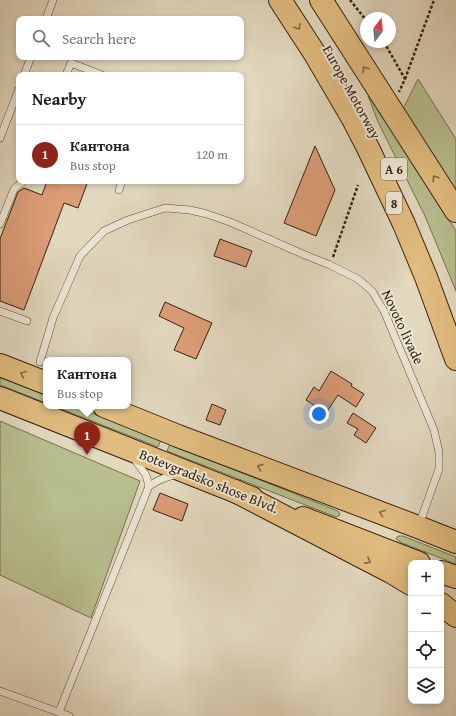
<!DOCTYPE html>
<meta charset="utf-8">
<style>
:root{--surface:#fff;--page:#f6f6f6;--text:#222;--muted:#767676;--line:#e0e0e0;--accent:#8f2418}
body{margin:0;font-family:"Gentium Book Plus",serif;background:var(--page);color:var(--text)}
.controls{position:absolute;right:12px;bottom:12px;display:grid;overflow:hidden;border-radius:8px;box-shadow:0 2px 6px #0003}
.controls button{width:36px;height:36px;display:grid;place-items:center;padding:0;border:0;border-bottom:1px solid var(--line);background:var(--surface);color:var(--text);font:20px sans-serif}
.compass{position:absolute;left:360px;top:12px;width:36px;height:36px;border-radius:50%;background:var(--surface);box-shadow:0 2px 6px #0003;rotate:16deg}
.you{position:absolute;left:319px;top:414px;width:14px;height:14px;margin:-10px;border:3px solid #fff;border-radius:50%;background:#1a73e8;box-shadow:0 0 0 6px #1a73e833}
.badge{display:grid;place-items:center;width:26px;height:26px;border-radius:50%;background:var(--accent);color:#fff;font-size:13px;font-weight:700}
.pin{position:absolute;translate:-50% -33px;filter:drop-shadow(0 1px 2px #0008)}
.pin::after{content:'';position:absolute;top:21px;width:14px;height:12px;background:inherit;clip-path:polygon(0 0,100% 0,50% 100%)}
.popup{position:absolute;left:43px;top:357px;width:88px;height:52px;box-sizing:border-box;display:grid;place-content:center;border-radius:8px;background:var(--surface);filter:drop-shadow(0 1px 3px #0005);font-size:13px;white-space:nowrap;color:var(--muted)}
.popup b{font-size:15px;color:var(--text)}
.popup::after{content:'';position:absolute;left:50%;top:100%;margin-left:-8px;border:8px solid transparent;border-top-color:var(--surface)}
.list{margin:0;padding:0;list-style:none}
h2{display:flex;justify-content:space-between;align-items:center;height:52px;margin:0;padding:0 16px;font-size:17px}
h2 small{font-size:13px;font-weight:400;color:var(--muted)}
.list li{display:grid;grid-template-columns:26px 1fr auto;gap:12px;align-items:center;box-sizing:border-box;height:60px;padding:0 16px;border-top:1px solid var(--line)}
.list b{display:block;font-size:15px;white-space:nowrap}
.list p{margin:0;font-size:13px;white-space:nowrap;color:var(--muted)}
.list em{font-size:13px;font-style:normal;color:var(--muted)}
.icon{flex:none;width:22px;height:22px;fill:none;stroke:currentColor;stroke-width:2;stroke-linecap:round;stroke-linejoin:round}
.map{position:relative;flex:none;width:456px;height:716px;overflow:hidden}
.search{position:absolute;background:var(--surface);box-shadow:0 2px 6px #0003;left:16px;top:16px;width:228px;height:44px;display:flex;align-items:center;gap:10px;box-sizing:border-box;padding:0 14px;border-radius:8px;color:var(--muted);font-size:15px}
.panel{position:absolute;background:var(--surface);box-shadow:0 2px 6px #0003;left:16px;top:72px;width:228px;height:112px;border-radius:8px}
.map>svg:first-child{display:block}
.green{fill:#b8be8e;stroke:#78704e}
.building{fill:#db9d77;stroke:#37230e}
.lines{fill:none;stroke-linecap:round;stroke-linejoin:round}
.service-casing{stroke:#62503a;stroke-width:8}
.primary-casing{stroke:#37230e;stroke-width:24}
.trunk-casing{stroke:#37230e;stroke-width:24}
.motorway-casing{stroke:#37230e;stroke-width:24}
.path{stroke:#37230e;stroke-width:2.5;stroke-dasharray:3 2;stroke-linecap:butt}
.service{stroke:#ece6d5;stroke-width:7}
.primary{stroke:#e1bc7f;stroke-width:22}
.trunk{stroke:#e1bc7f;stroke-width:22}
.motorway{stroke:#e1bc7f;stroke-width:22}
.oneway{stroke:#846841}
.labels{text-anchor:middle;stroke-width:4;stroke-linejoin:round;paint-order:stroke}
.shield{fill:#ece6d5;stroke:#6d5e4a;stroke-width:1}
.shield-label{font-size:13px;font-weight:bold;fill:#37230e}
.street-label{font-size:14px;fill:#37230e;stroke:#ece6d5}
</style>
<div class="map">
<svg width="456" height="716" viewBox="0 0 456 716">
<rect width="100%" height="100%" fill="#e2d8be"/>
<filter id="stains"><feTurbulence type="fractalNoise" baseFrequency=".005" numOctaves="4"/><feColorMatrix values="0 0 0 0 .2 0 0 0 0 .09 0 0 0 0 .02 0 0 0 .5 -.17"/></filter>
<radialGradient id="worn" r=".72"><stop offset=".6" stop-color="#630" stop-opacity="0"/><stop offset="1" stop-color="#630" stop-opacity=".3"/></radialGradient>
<g class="green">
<path d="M418,79l38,60v54l-53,-84z"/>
<path d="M368,96l37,53 51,82v60l-31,-75 -47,-94z"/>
<path d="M0,377l46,18v8l-46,-18z"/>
<path d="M54,406h20l87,34 -3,7z"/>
<path d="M0,421l140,60 -49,137 -91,-43z"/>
<path d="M170,444l168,67 2,3 -1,2 -3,1 -169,-66z"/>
<path d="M398,536h5l53,21v7l-54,-21 -6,-4z"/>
</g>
<g class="building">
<path d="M315,146l20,44 -19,46 -32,-13z"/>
<path d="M47,181h41l-10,27 -14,-5 -40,107 -24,-9v-62l18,-47 6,-4 18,7z"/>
<path d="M220,239l32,12 -6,16 -32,-11z"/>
<path d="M165,302l47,21 -16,36 -22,-9 10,-22 -25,-12z"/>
<path d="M331,371l21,13 -1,2 13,8 -8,13 -18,-12 -12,18 -20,-13 8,-13 5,4z"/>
<path d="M212,404l14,6 -6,15 -14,-5z"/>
<path d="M353,413l23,15 -10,15 -12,-8 4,-6 -11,-6z"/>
<path d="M160,493l28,11 -6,17 -29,-11z"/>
</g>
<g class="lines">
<defs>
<g id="service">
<path d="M46,19l7,-19"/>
<path d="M24,75l7,-18"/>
<path d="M66,75l5,-12 31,12"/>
<path d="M0,138l19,-49"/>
<path d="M119,190l3,-9"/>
<path d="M0,224l14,-35 10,-8"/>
<path d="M0,311l27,10"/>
<path d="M40,362l13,-44 27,-62 24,-25 24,-11 37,-12 25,2 17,4 23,8 75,33 25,10 28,14 14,12 12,20 50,119 5,22v17l-20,56"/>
<path d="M133,457l13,18 3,11"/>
<path d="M0,691l69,25"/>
<path d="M59,712l90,-226c9,-6 17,-10 28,-11"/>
</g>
<g id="primary">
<path d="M0,365l46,18"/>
<path d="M0,398l252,100"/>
<path d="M104,406l74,30 240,91 38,15"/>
<path d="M303,518l116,45"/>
<path d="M441,572l15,5"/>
</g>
<g id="trunk">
<path d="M235,491l156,81 20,12"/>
<path d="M441,604l15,12"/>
</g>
<g id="motorway">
<path d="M280,0l35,54 38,65 15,29 36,76 22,53 30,82"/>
<path d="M321,0l135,211"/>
</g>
</defs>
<use href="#service" class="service-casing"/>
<use href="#primary" class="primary-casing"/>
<use href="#trunk" class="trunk-casing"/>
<use href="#motorway" class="motorway-casing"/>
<g class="path">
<path d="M350,0l16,20"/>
<path d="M384,42l21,37 -6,13"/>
<path d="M405,79l29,-79"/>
<path d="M333,257l25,-72"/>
</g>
<use href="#service" class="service"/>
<use href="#primary" class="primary"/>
<use href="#trunk" class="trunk"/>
<use href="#motorway" class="motorway"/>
</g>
<defs><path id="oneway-chevron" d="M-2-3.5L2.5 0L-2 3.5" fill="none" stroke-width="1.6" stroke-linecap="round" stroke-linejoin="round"/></defs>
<g class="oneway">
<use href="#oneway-chevron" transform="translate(298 27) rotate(58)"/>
<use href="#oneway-chevron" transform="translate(365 69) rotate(-123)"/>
<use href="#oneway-chevron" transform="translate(435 178) rotate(-123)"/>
<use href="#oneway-chevron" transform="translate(23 374) rotate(-158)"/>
<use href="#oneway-chevron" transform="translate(260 467) rotate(-159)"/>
<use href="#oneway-chevron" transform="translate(382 513) rotate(-159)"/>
<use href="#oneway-chevron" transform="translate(368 561) rotate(28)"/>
</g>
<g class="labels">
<g class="shield">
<rect x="381" y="158" width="26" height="22" rx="3"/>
<rect x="386" y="192" width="16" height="22" rx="3"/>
</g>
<g class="shield-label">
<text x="394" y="174">A 6</text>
<text x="394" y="208">8</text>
</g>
<g class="street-label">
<text transform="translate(352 92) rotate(61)" y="5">Europe Motorway</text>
<text transform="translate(403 327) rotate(65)" y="5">Novoto livade</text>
<text transform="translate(209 481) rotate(22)" y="5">Botevgradsko shose Blvd.</text>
</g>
</g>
<rect width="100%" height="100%" filter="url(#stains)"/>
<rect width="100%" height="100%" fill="url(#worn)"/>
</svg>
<div class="controls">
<button>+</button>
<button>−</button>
<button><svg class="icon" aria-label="locate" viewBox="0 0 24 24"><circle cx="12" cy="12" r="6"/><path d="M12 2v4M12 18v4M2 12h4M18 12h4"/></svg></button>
<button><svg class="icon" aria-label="layers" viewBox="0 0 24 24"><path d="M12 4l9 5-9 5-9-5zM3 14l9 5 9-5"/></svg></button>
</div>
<svg class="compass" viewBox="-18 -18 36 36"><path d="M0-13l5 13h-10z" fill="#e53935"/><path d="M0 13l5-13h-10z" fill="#767676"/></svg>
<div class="you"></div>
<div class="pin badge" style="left:87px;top:455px">1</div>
<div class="popup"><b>Кантона</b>Bus stop</div>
<div class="search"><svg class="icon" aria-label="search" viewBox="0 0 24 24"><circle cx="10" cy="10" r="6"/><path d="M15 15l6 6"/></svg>Search here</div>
<section class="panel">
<h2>Nearby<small></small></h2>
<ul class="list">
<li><span class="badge">1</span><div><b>Кантона</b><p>Bus stop</p></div><em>120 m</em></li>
</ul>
</section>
</div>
